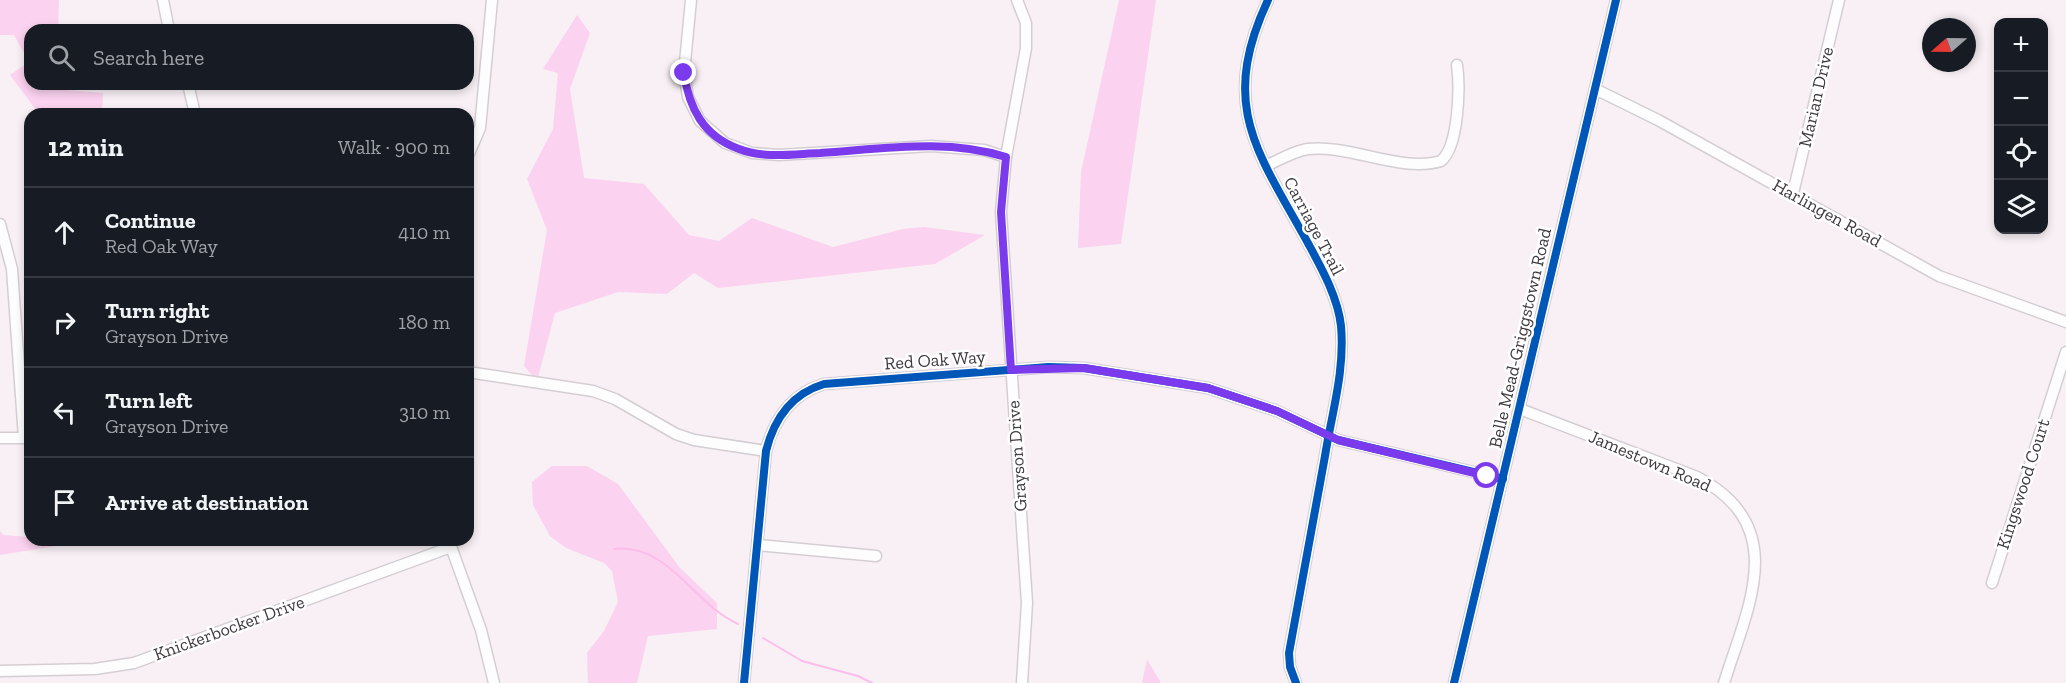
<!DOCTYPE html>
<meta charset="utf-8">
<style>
:root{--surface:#171b24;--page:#20242c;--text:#f1f3f6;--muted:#9ea1a6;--line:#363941}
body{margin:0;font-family:"Zilla Slab",serif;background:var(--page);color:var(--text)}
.controls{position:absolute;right:18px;top:18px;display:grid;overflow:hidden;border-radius:12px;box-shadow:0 3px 9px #0003}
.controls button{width:54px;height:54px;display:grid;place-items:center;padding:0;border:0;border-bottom:2px solid var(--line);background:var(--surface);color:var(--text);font:30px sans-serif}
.compass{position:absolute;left:1922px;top:18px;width:54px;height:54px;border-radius:50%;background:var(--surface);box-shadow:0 3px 9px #0003;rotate:250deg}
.stop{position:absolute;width:18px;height:18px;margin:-14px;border:4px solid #7c3aed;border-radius:50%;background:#fff}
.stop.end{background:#7c3aed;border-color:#fff;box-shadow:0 2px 6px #0008}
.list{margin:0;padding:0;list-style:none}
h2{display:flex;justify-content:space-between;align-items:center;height:78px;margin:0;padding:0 24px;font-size:26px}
h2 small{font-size:20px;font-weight:400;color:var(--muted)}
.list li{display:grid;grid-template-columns:39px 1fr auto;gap:18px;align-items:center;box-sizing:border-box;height:90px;padding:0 24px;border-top:2px solid var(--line)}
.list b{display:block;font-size:22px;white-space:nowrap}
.list p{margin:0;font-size:20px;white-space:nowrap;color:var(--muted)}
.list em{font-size:20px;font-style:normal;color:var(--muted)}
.icon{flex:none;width:33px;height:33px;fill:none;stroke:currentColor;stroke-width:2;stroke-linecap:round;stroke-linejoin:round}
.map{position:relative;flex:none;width:2066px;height:683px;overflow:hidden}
.search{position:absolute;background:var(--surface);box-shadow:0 3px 9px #0003;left:24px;top:24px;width:450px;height:66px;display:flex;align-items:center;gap:15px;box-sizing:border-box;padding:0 21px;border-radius:18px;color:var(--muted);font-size:22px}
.panel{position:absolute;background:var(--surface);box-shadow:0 3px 9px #0003;left:24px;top:108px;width:450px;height:438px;border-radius:18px}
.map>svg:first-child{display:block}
.green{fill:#fbd2ef}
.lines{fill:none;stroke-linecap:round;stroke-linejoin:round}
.stream{stroke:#fcbdeb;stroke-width:2}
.minor-casing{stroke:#d4ced2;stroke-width:13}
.minor{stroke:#fefdfe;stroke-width:10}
.cycleway-casing{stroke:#fff;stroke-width:11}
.cycleway{stroke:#0057b8;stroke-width:8}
.route{stroke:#7c3aed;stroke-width:8}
.labels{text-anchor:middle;stroke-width:5;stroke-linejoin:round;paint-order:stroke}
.street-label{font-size:18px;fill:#3f3a3e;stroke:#fff}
</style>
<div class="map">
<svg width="2066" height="683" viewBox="0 0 2066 683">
<rect width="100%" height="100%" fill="#f8f0f5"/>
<g class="green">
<path d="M0,0h59l-1,30h-28v54h35l2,6 36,3 -1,21h-63l-29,-39 19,-13 -15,-27h-14z"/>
<path d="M1119,0h37l-35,244 -43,4 3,-76z"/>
<path d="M577,15l13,18 -20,56 14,89 60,6 45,51 30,6 33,-23 81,29 70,-18 21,-2 61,8 -50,29 -217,24 -24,-15 -27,21 -49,-2 -63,21 -18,68 -13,-15 23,-136 -20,-51 26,-50 5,-56 -15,-4z"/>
<path d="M552,466h35l31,18 62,84 37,35v26l-69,7 -11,47h-49l-1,-30 17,-22 14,-29 -6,-31 -8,-8 -38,-15 -16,-12 -17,-31 -1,-23z"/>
<path d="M0,531l3,4 27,2v3l58,1 -88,14z"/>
<path d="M1147,659l14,24h-19z"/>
</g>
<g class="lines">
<g class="stream">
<path d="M614,549c55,-6 79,55 124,75"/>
<path d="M763,638l39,23 56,15 14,7"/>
</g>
<defs>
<g id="minor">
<path d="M163,0l6,30"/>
<path d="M691,0l-7,73 4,24 12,24 25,22 27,10 27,2 152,-9 53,4 22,7 20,-109v-25l-9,-23"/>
<path d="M1268,0c-50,107 -10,152 41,245 13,24 29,53 32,81 4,45 -9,86 -16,130 -12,66 -24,132 -36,197l1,14 6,16"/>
<path d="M188,84l7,30"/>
<path d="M1595,89l63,31 281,156 127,46"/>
<path d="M468,156l12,-28 12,-128"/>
<path d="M1006,157l-5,55 26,391 -5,80"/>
<path d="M1266,166c13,-6 28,-15 42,-17 41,-5 93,24 133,12 18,-15 19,-74 16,-96"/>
<path d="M1793,193l46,-193"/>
<path d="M0,224l12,45 12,169"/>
<path d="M468,372l125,19 22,8 61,35 18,6 72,11"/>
<path d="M1520,409l177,68c94,49 51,129 27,206"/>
<path d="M0,438h30"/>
<path d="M449,541l32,89 13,53"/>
<path d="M758,545l118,11"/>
<path d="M1992,583l74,-231"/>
<path d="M0,671l95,-2 39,-6 317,-116"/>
<path d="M744,683l22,-232c8,-32 25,-57 58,-67l224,-17 36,1 124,20 69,23 61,29 165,39"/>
<path d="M1454,683l162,-683"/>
</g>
</defs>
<use href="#minor" class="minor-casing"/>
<use href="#minor" class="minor"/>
<defs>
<g id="cycleway">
<path d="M1268,0c-50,107 -10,152 41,245 13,24 29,53 32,81 4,45 -9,86 -16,130 -12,66 -24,132 -36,197l1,14 6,16"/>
<path d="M744,683l22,-232c8,-32 25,-57 58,-67l224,-17 36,1 124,20 69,23 61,29 165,39"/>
<path d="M1454,683l162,-683"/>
</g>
</defs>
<use href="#cycleway" class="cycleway-casing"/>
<use href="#cycleway" class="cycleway"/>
</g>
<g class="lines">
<path class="route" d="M684,73c5,35 19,63 55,76 25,10 55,5 81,4 62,-4 126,-15 186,4l-5,55 10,158 73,-2 124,20 69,23 61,29 149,36"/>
</g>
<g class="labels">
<g class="street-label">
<text transform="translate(1816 97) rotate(-77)" y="6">Marian Drive</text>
<text transform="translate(1827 213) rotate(29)" y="6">Harlingen Road</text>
<text transform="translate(1314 226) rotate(62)" y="6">Carriage Trail</text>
<text transform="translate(1520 338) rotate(-77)" y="6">Belle Mead-Griggstown Road</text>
<text transform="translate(935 360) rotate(-4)" y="6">Red Oak Way</text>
<text transform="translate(1017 456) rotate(-94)" y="6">Grayson Drive</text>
<text transform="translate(1650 461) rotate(23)" y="6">Jamestown Road</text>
<text transform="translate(2023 484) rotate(-72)" y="6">Kingswood Court</text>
<text transform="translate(229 628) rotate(-20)" y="6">Knickerbocker Drive</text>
</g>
</g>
</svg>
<div class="controls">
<button>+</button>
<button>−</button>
<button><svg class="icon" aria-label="locate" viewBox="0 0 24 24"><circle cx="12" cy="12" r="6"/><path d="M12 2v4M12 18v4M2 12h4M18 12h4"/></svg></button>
<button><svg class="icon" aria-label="layers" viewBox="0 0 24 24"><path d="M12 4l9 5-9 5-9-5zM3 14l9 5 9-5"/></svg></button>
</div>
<svg class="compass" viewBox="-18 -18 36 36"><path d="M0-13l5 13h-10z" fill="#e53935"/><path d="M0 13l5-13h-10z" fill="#9ea1a6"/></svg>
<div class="stop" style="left:1487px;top:476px"></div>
<div class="stop end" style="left:684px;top:73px"></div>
<div class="search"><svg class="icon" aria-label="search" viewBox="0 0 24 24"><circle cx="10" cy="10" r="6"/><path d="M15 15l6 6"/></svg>Search here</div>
<section class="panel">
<h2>12 min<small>Walk · 900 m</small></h2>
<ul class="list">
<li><svg class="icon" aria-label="ahead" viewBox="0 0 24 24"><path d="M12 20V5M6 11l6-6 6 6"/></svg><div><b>Continue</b><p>Red Oak Way</p></div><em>410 m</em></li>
<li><svg class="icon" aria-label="right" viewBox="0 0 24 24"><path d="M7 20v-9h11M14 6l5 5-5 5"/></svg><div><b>Turn right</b><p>Grayson Drive</p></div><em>180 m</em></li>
<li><svg class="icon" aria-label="left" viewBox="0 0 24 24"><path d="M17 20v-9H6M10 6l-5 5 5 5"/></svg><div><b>Turn left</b><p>Grayson Drive</p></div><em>310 m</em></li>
<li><svg class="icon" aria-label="arrive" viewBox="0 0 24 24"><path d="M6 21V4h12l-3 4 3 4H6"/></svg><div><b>Arrive at destination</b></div></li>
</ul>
</section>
</div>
